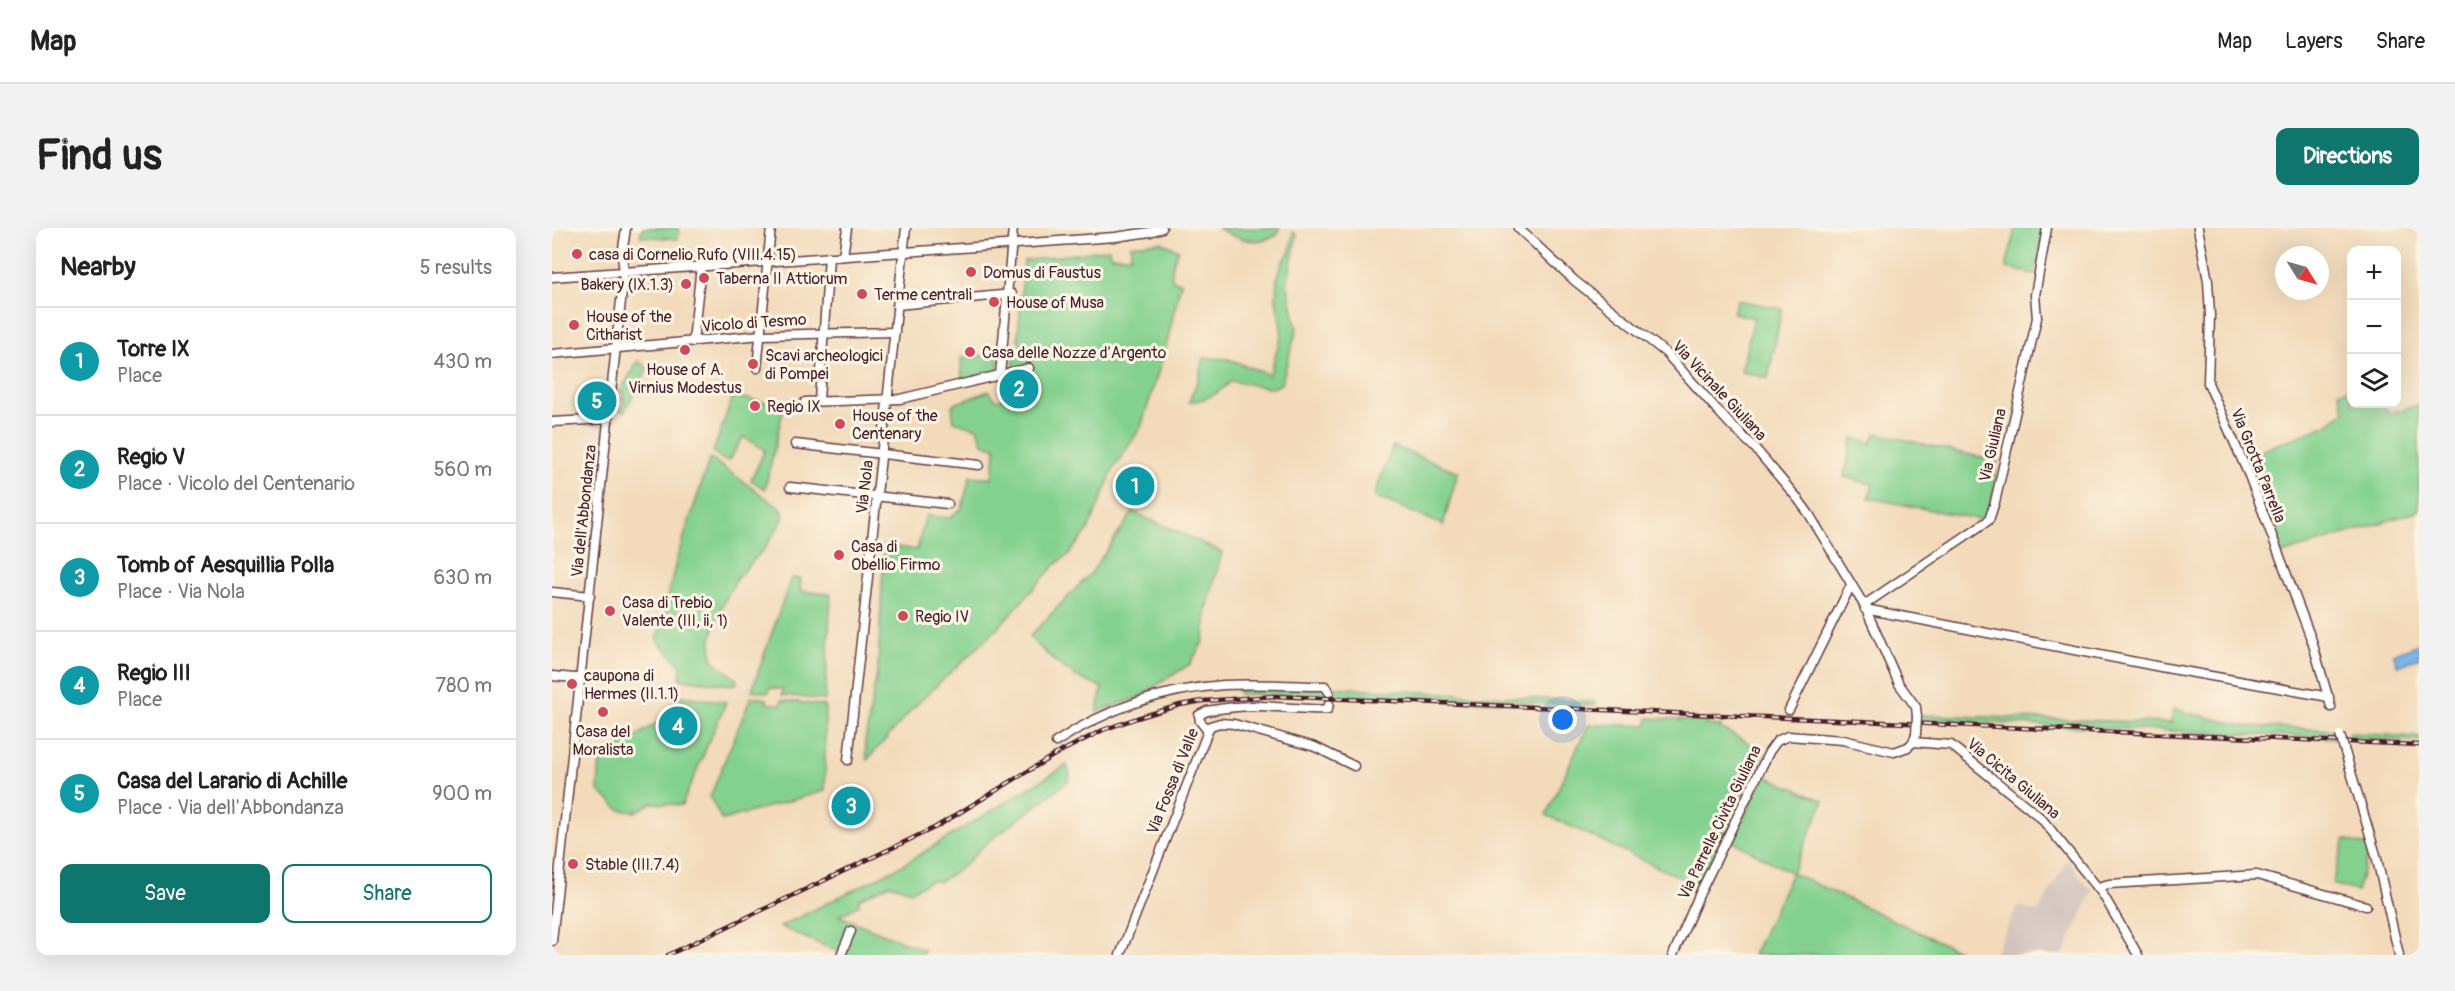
<!DOCTYPE html>
<meta charset="utf-8">
<style>
:root{--surface:#fff;--page:#f2f2f2;--text:#222;--muted:#767676;--line:#e0e0e0;--accent:#0f766e}
body{margin:0;font-family:Pangolin,sans-serif;background:var(--page);color:var(--text)}
.controls{position:absolute;right:18px;top:18px;display:grid;overflow:hidden;border-radius:12px;box-shadow:0 6px 24px #0002}
.controls button{width:54px;height:54px;display:grid;place-items:center;padding:0;border:0;border-bottom:2px solid var(--line);background:var(--surface);color:var(--text);font:30px sans-serif}
.compass{position:absolute;left:1723px;top:18px;width:54px;height:54px;border-radius:50%;background:var(--surface);box-shadow:0 6px 24px #0002;rotate:127deg}
.you{position:absolute;left:1011px;top:492px;width:21px;height:21px;margin:-15px;border:4px solid #fff;border-radius:50%;background:#1a73e8;box-shadow:0 0 0 9px #1a73e833}
.badge{display:grid;place-items:center;width:39px;height:39px;border-radius:50%;background:var(--accent);color:#fff;font-size:20px;font-weight:700}
.pin{position:absolute;translate:-50% -50%;border:3px solid #fff;box-shadow:0 2px 6px #0006}
.list{margin:0;padding:0;list-style:none}
h2{display:flex;justify-content:space-between;align-items:center;height:78px;margin:0;padding:0 24px;font-size:26px}
h2 small{font-size:20px;font-weight:400;color:var(--muted)}
.list li{display:grid;grid-template-columns:39px 1fr auto;gap:18px;align-items:center;box-sizing:border-box;height:108px;padding:0 24px;border-top:2px solid var(--line)}
.list b{display:block;font-size:22px;white-space:nowrap}
.list p{margin:0;font-size:20px;white-space:nowrap;color:var(--muted)}
.list em{font-size:20px;font-style:normal;color:var(--muted)}
.actions{display:flex;gap:12px;padding:18px 24px}
.actions a{flex:1;padding:14px 0;border:2px solid var(--accent);border-radius:12px;text-align:center;font-size:21px;color:var(--accent)}
.actions .main{background:var(--accent);color:#fff}
.icon{flex:none;width:33px;height:33px;fill:none;stroke:currentColor;stroke-width:2;stroke-linecap:round;stroke-linejoin:round}
.map{position:relative;flex:none;width:1867px;height:727px;overflow:hidden;border-radius:12px}
header{display:flex;align-items:center;gap:36px;box-sizing:border-box;height:84px;padding:0 30px;background:var(--surface);border-bottom:2px solid var(--line)}
header strong{font-size:28px}
nav{display:flex;gap:33px;margin-inline-start:auto;font-size:21px}
.intro{display:flex;align-items:center;justify-content:space-between;box-sizing:border-box;height:144px;padding:0 36px}
h1{margin:0;font-size:42px}
.button{padding:15px 27px;border-radius:12px;background:var(--accent);color:#fff;font-size:21px;font-weight:700}
main{display:flex;gap:36px;padding:0 36px}
aside{flex:1;background:var(--surface);border-radius:12px;box-shadow:0 6px 24px #0002}
.map>svg:first-child{display:block}
.industrial{fill:#d0c0bb}
.green{fill:#84d18f;stroke:#67785d;stroke-width:1.5}
.water{fill:#77b7eb;stroke:#606b8b;stroke-width:1.5}
.lines{fill:none;stroke-linecap:round;stroke-linejoin:round}
.minor-casing{stroke:#633b40;stroke-width:11}
.minor{stroke:#fff;stroke-width:8}
.rail-casing{stroke:#4a1f2b;stroke-width:4.5}
.rail{stroke:#fcf5e5;stroke-width:2;stroke-dasharray:7;stroke-linecap:butt}
.minor-bridge-casing{stroke:#633b40;stroke-width:11;stroke-linecap:butt}
.minor-bridge{stroke:#fff;stroke-width:8}
.poi-dot{fill:#d1495b;stroke:#fcf5e5;stroke-width:2}
.labels{text-anchor:middle;stroke-width:6;stroke-linejoin:round;paint-order:stroke}
.poi-label{font-size:16px;fill:#4a1f2b;stroke:#fcf5e5;text-anchor:start}
.street-label{font-size:16px;fill:#4a1f2b;stroke:#fcf5e5}
</style>
<header>
<strong>Map</strong>
<nav><a>Map</a><a>Layers</a><a>Share</a></nav>
</header>
<div class="intro"><h1>Find us</h1><a class="button">Directions</a></div>
<main>
<aside>
<h2>Nearby<small>5 results</small></h2>
<ul class="list">
<li><span class="badge" style="background:#0f9aa8">1</span><div><b>Torre IX</b><p>Place</p></div><em>430 m</em></li>
<li><span class="badge" style="background:#0f9aa8">2</span><div><b>Regio V</b><p>Place · Vicolo del Centenario</p></div><em>560 m</em></li>
<li><span class="badge" style="background:#0f9aa8">3</span><div><b>Tomb of Aesquillia Polla</b><p>Place · Via Nola</p></div><em>630 m</em></li>
<li><span class="badge" style="background:#0f9aa8">4</span><div><b>Regio III</b><p>Place</p></div><em>780 m</em></li>
<li><span class="badge" style="background:#0f9aa8">5</span><div><b>Casa del Larario di Achille</b><p>Place · Via dell'Abbondanza</p></div><em>900 m</em></li>
</ul>
<div class="actions"><a class="main">Save</a><a>Share</a></div>
</aside>
<div class="map">
<svg width="1867" height="727" viewBox="0 0 1867 727">
<rect width="100%" height="100%" fill="#fcf5e5"/>
<filter id="ink" filterUnits="userSpaceOnUse"><feTurbulence type="fractalNoise" baseFrequency=".0167" numOctaves="2"/><feDisplacementMap in="SourceGraphic" scale="12" xChannelSelector="R" yChannelSelector="G"/><feConvolveMatrix kernelMatrix="1 2 1 2 8 2 1 2 1" color-interpolation-filters="sRGB"/></filter>
<filter id="wash" filterUnits="userSpaceOnUse"><feTurbulence type="fractalNoise" baseFrequency=".008" numOctaves="4" result="noise"/><feDisplacementMap in="SourceGraphic" scale="24" xChannelSelector="R" yChannelSelector="G"/><feGaussianBlur stdDeviation="1.35" result="paint"/><feColorMatrix in="noise" values="0 0 0 0 0 0 0 0 0 0 0 0 0 0 0 0 0 1.4 0 .05"/><feComposite in="paint" operator="in"/></filter>
<g filter="url(#wash)">
<rect width="100%" height="100%" fill="#f2daba"/>
<path class="industrial" d="M1516,631l17,25 8,6 -30,65h-69l24,-50 16,7 5,-1z"/>
<g class="green">
<path d="M90,0h37l-1,11 -38,-3z"/>
<path d="M666,0h62l-3,7c-20,11 -41,4 -59,-7z"/>
<path d="M1463,0h29l-9,46 -29,-6z"/>
<path d="M741,4l4,3 -10,49 10,45 -16,55 -8,4 -42,-7c-13,13 -24,19 -42,21l10,-25 4,-19 25,1 41,16 13,-40 -6,-37 1,-19 6,-17 7,-11z"/>
<path d="M609,14l17,8 -6,16v14l9,2 -15,65 -25,80 -27,41 -26,62 -19,24 -15,12 -61,67 -77,72 -49,55 -2,-19 13,-74 6,-122 33,5 9,-35 23,3 13,-10 8,-32 22,2 4,-30 -13,-5 -6,-15 -23,-7 -2,-16 37,-14 7,9 16,-3 -1,-5h10l-2,-20h-6l1,-16 6,-1v-14l-2,-3 6,-77c29,-4 58,-8 85,-12l3,7h19v-11z"/>
<path d="M1185,72l45,9 -14,69 -27,-6 13,-54 -21,-5z"/>
<path d="M447,126l-2,18 -35,10 -1,-24z"/>
<path d="M86,133l10,7 -24,44 -4,-2 5,-8 -3,-3 3,-5 -5,-2z"/>
<path d="M1799,160l1,16h32l4,10 31,-9v106l-138,43 -37,-97 81,-31 20,-14 -6,-20z"/>
<path d="M181,168l51,10 -19,83 -14,-9 14,-30 -22,-13 -14,23h-5l-11,-8z"/>
<path d="M1323,205l122,28c-4,19 0,40 -15,59l-113,-22 4,-14 -29,-7 9,-39 18,5z"/>
<path d="M841,218l65,26 -15,53 -69,-29z"/>
<path d="M158,230l66,47 6,5 2,7 -19,31 -28,30 -19,36 -7,25 1,20 24,20 1,4 -4,2 -53,-6 1,-13 -24,-26 20,-82z"/>
<path d="M581,284l89,40 -16,60 -2,28 -14,24 -53,34 -40,14 5,-25c-34,-10 -48,-27 -73,-50l62,-64z"/>
<path d="M239,350l10,1 -1,12 31,3 -6,106 -43,-5 1,-6 -13,-1 -2,5 -16,-3z"/>
<path d="M780,459l264,15 -1,4 -225,-10 -131,-2v-5l70,-1 23,3z"/>
<path d="M124,467l50,7 -44,103 -31,-2 -16,9 -15,-2 -22,-20 2,-32 71,-43z"/>
<path d="M199,469l16,2 -1,4 14,2 2,-5 43,6v85l-103,29 -12,-23z"/>
<path d="M1621,481l71,17 90,4 2,8 -414,-18 1,-5 248,8z"/>
<path d="M1096,490l58,3v4l15,1 -1,2 44,23 -66,135 -152,-71 42,-90h59z"/>
<path d="M1796,505l71,4v4l-70,-2z"/>
<path d="M515,537l3,11 -3,6 -84,64 -19,20 -25,16 -7,-2 -21,11 -21,-7 -31,15v6l-20,11 85,34 -2,5h-76l-66,-28 121,-61z"/>
<path d="M1213,548l59,25 -32,72 165,77 -2,5h-202l39,-82 -60,-32z"/>
<path d="M1793,611l25,8 -13,44 -25,-7z"/>
</g>
<path class="water" d="M1867,416v14l-21,8 -5,-12z"/>
</g>
<g filter="url(#ink)">
<g class="lines">
<defs>
<g id="minor">
<path d="M966,0l57,53 91,72 63,70 25,24 44,52 11,15 55,91 35,79 17,23 1,10"/>
<path d="M1646,0l10,53 2,34 -2,68 42,95 62,163 19,66"/>
<path d="M291,28l4,-28"/>
<path d="M0,49l563,-40 35,-5 12,-4"/>
<path d="M345,77l115,-11"/>
<path d="M141,114l8,-76"/>
<path d="M0,126l210,-19 133,-3"/>
<path d="M205,140l14,-140"/>
<path d="M448,147l13,-147"/>
<path d="M267,172l10,-143"/>
<path d="M253,174l95,-3 129,-31"/>
<path d="M0,194l56,-3"/>
<path d="M243,216l184,21"/>
<path d="M238,259l158,17"/>
<path d="M0,364l38,4"/>
<path d="M1312,377l125,-85 6,-18 42,-184 -2,-23 12,-67"/>
<path d="M1313,381l301,59 163,29"/>
<path d="M0,448l34,3"/>
<path d="M1237,482l62,-125"/>
<path d="M655,502l-7,-9 -1,-6 8,-4c17,-3 34,-5 51,-5 13,0 64,5 70,3l1,-5"/>
<path d="M504,514c50,-33 108,-53 168,-57 33,-2 68,1 101,1l4,6"/>
<path d="M1361,514l38,3 90,73 61,75 36,62"/>
<path d="M1793,524l31,103 23,100"/>
<path d="M296,532l58,-532"/>
<path d="M1546,659l11,-3 148,-9 109,31"/>
<path d="M0,713l67,-622 5,-46 -2,-18 4,-27"/>
<path d="M289,727l10,-24"/>
<path d="M568,727l90,-229 10,-3 14,1 81,23 39,19"/>
<path d="M1121,727l27,-62 69,-141 8,-11 11,-5 55,4 51,12 14,-5 5,-5 3,-8"/>
</g>
</defs>
<use href="#minor" class="minor-casing"/>
<use href="#minor" class="minor"/>
<defs>
<path id="rail" d="M116,727l268,-128 120,-73 47,-24 34,-12 43,-13 23,-4 72,-5 1144,49"/>
</defs>
<use href="#rail" class="rail-casing"/>
<use href="#rail" class="rail"/>
<defs>
<g id="minor-bridge">
<path d="M1364,506l1,-17"/>
<path d="M1788,507l5,17"/>
</g>
</defs>
<use href="#minor-bridge" class="minor-bridge-casing"/>
<use href="#minor-bridge" class="minor-bridge"/>
</g>
</g>
<g class="poi-dot">
<circle cx="25" cy="26" r="6"/>
<circle cx="419" cy="44" r="6"/>
<circle cx="152" cy="50" r="6"/>
<circle cx="134" cy="56" r="6"/>
<circle cx="310" cy="66" r="6"/>
<circle cx="442" cy="74" r="6"/>
<circle cx="22" cy="97" r="6"/>
<circle cx="133" cy="122" r="6"/>
<circle cx="418" cy="124" r="6"/>
<circle cx="201" cy="136" r="6"/>
<circle cx="203" cy="178" r="6"/>
<circle cx="288" cy="196" r="6"/>
<circle cx="287" cy="327" r="6"/>
<circle cx="58" cy="383" r="6"/>
<circle cx="351" cy="388" r="6"/>
<circle cx="20" cy="456" r="6"/>
<circle cx="51" cy="484" r="6"/>
<circle cx="21" cy="636" r="6"/>
</g>
<g class="labels">
<g class="poi-label">
<text x="37" y="32">casa di Cornelio Rufo (VIII.4.15)</text>
<text x="431" y="50">Domus di Faustus</text>
<text x="164" y="56">Taberna II Attiorum</text>
<text x="122" y="62" text-anchor="end">Bakery (IX.1.3)</text>
<text x="322" y="72">Terme centrali</text>
<text x="454" y="80">House of Musa</text>
<text x="34" y="94">House of the<tspan x="34" dy="18">Citharist</tspan></text>
<text x="430" y="130">Casa delle Nozze d'Argento</text>
<text x="213" y="133">Scavi archeologici<tspan x="213" dy="18">di Pompei</tspan></text>
<text x="133" y="147" text-anchor="middle">House of A.<tspan x="133" dy="18">Virnius Modestus</tspan></text>
<text x="215" y="184">Regio IX</text>
<text x="300" y="193">House of the<tspan x="300" dy="18">Centenary</tspan></text>
<text x="299" y="324">Casa di<tspan x="299" dy="18">Obellio Firmo</tspan></text>
<text x="70" y="380">Casa di Trebio<tspan x="70" dy="18">Valente (III, ii, 1)</tspan></text>
<text x="363" y="394">Regio IV</text>
<text x="32" y="453">caupona di<tspan x="32" dy="18">Hermes (II.1.1)</tspan></text>
<text x="51" y="509" text-anchor="middle">Casa del<tspan x="51" dy="18">Moralista</tspan></text>
<text x="33" y="642">Stable (III.7.4)</text>
</g>
<g class="street-label">
<text transform="translate(202 94) rotate(-4)" y="6">Vicolo di Tesmo</text>
<text transform="translate(1168 162) rotate(47)" y="6">Via Vicinale Giuliana</text>
<text transform="translate(1440 217) rotate(-77)" y="6">Via Giuliana</text>
<text transform="translate(1707 237) rotate(68)" y="6">Via Grotta Parrella</text>
<text transform="translate(312 259) rotate(-83)" y="6">Via Nola</text>
<text transform="translate(31 283) rotate(-84)" y="6">Via dell'Abbondanza</text>
<text transform="translate(1462 550) rotate(40)" y="6">Via Cicita Giuliana</text>
<text transform="translate(620 553) rotate(-68)" y="6">Via Fossa di Valle</text>
<text transform="translate(1167 594) rotate(-64)" y="6">Via Parrelle Civita Giuliana</text>
</g>
</g>
</svg>
<div class="controls">
<button>+</button>
<button>−</button>
<button><svg class="icon" aria-label="layers" viewBox="0 0 24 24"><path d="M12 4l9 5-9 5-9-5zM3 14l9 5 9-5"/></svg></button>
</div>
<svg class="compass" viewBox="-18 -18 36 36"><path d="M0-13l5 13h-10z" fill="#e53935"/><path d="M0 13l5-13h-10z" fill="#767676"/></svg>
<div class="you"></div>
<div class="pin badge" style="left:583px;top:258px;background:#0f9aa8">1</div>
<div class="pin badge" style="left:467px;top:161px;background:#0f9aa8">2</div>
<div class="pin badge" style="left:299px;top:578px;background:#0f9aa8">3</div>
<div class="pin badge" style="left:126px;top:498px;background:#0f9aa8">4</div>
<div class="pin badge" style="left:45px;top:173px;background:#0f9aa8">5</div>
</div>
</main>
